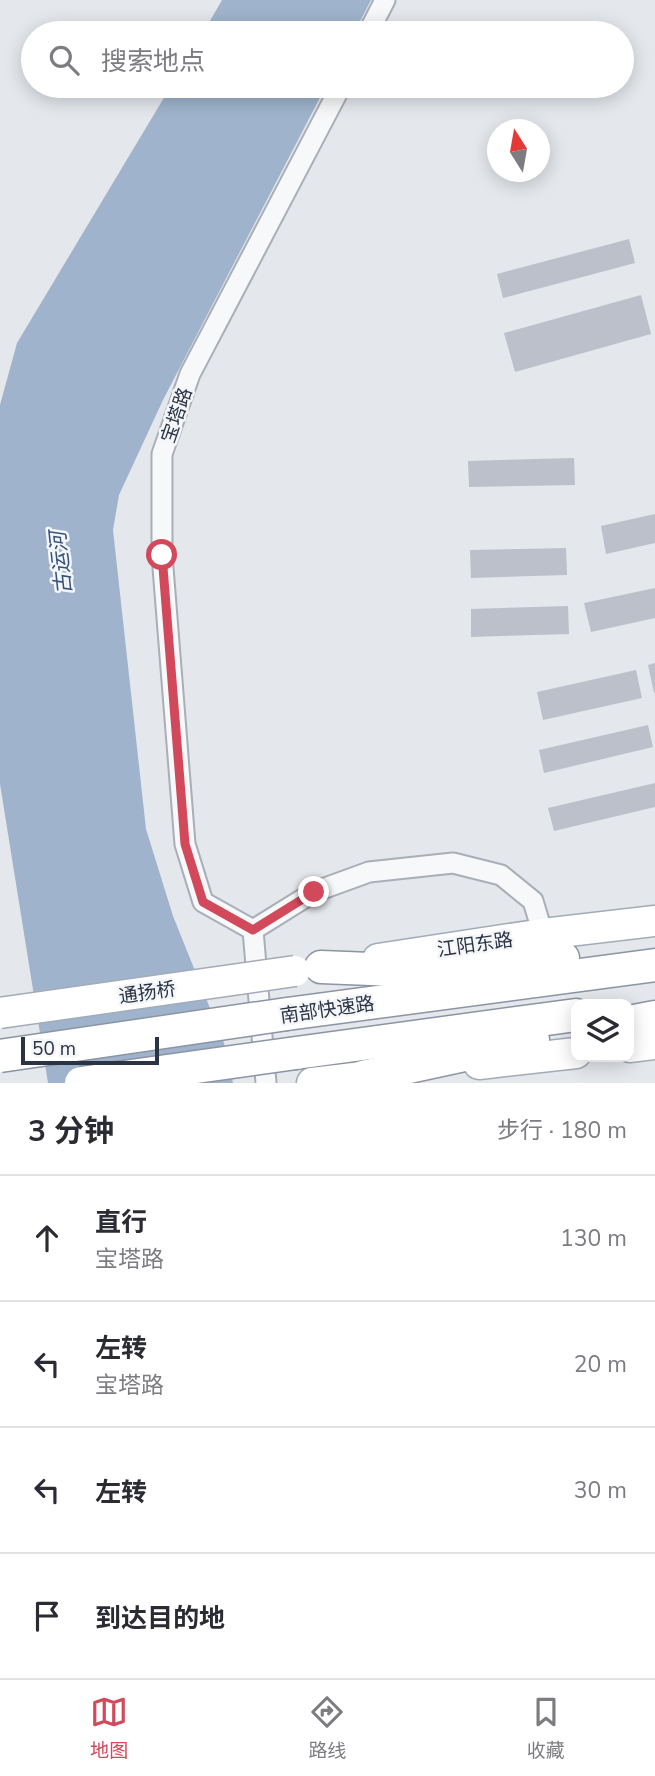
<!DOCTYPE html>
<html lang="zh">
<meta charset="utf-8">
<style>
:root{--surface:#fff;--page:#f2f2f3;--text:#2b2b33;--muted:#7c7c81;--line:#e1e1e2;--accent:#d1495b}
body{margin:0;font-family:"Nunito Sans","Noto Sans SC",sans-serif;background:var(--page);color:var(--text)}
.controls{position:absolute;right:21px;bottom:21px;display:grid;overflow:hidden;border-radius:14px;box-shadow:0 4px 18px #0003}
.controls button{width:63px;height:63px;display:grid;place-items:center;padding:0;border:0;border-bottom:2px solid var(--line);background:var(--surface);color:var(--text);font:35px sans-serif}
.compass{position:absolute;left:487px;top:119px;width:63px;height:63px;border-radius:50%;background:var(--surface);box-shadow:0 4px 18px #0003;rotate:349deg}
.scale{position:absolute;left:21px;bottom:18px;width:138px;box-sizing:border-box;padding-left:7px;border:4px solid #2b3445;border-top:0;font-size:19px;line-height:24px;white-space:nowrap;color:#2b3445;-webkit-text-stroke:5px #f4f6f9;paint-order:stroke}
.stop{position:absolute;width:21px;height:21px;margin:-16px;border:5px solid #d1495b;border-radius:50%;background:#fff}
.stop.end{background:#d1495b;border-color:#fff;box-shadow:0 2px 7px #0008}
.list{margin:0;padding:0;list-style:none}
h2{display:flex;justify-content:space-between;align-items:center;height:91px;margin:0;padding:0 28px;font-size:30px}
h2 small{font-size:23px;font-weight:400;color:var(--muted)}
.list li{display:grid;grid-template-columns:46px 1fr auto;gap:21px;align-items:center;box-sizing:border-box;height:126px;padding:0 28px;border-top:2px solid var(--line)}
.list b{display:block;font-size:26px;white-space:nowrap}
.list p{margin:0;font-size:23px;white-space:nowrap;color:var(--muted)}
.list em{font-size:23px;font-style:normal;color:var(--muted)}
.icon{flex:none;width:38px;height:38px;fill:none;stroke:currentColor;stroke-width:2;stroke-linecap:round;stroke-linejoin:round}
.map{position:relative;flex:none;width:655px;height:1083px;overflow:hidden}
.search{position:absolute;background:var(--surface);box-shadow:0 4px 18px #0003;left:21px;right:21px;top:21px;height:77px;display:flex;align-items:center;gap:18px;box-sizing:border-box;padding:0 24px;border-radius:38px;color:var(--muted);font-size:26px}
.sheet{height:595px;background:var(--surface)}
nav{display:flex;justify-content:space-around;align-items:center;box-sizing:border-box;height:98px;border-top:2px solid var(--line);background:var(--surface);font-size:19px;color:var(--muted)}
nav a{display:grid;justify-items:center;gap:4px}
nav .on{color:var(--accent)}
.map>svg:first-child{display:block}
.water{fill:#9fb4cc}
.building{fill:#bbc0ca}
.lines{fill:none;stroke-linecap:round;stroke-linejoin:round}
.minor-casing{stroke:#a9aeb7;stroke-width:23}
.primary-casing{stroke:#a3abb8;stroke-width:33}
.trunk-casing{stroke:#8b94a3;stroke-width:35}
.minor{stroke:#f7f8fa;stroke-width:19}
.primary{stroke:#fff;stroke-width:30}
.trunk{stroke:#fff;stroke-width:32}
.primary-bridge-casing{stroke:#a3abb8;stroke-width:33;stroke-linecap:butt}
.trunk-bridge-casing{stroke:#8b94a3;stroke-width:35;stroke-linecap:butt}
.primary-bridge{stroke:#fff;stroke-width:30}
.trunk-bridge{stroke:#fff;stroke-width:32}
.route{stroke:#d1495b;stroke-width:9}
.labels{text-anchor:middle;stroke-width:5;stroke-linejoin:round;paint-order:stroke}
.street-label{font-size:19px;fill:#2b3445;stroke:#f4f6f9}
.water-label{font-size:21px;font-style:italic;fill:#34527a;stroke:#f4f6f9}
</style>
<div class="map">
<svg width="655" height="1083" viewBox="0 0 655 1083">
<rect width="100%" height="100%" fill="#e4e7ec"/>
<g class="water">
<path d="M222,0h149l-17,33h-151z"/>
<path d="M171,86h155l-163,314 -44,95 -6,35 33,299 27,87 51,127 9,40h-185l-48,-299v-379l17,-62z"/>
</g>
<g class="building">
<path d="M629,239l6,24 -132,35 -6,-24z"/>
<path d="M641,295l10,39 -136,38 -11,-39z"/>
<path d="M574,458l1,27 -106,2 -1,-26z"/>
<path d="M655,514v29l-49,11 -5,-28z"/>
<path d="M566,548l1,27 -96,3 -1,-28z"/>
<path d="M655,588v30l-64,14 -7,-29z"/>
<path d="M568,606l1,28 -98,3v-28z"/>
<path d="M655,663v30h-1l-6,-28z"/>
<path d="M636,670l6,28 -99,22 -6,-28z"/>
<path d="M648,725l5,22 -109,26 -5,-23z"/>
<path d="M655,783v24l-101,24 -6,-23z"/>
</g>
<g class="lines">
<defs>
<g id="minor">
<path d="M368,33l17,-33"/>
<path d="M253,930l61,-38 55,-20 84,-9 48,12 32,26 10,33"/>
<path d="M266,1083l-13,-153 -50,-28 -18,-58 -23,-289v-101l28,-80 151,-288"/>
</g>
<g id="primary">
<path d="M378,959l165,-25 112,-13"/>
<path d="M629,1047l26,-3"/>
<path d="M479,1064l97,-11"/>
<path d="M312,1083l76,-9"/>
</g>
<g id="trunk">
<path d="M321,967l75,3 167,-12"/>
<path d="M287,1014l368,-49"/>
<path d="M629,1022l26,-5"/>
<path d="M296,1053l280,-38"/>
<path d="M363,1077l170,-37"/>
</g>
</defs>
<use href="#minor" class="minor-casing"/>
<use href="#primary" class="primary-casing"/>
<use href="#trunk" class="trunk-casing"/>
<use href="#minor" class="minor"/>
<use href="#primary" class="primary"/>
<use href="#trunk" class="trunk"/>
<defs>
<path id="primary-bridge" d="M0,1013l295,-42"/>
<g id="trunk-bridge">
<path d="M0,1056l287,-42"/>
<path d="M81,1083l215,-30"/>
</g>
</defs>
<use href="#primary-bridge" class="primary-bridge-casing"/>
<use href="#trunk-bridge" class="trunk-bridge-casing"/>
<use href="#primary-bridge" class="primary-bridge"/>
<use href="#trunk-bridge" class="trunk-bridge"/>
</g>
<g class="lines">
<path class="route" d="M162,555l23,289 18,58 50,28 61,-38"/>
</g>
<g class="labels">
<g class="street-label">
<text transform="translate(176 415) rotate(-71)" y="7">宝塔路</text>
<text transform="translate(475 944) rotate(-8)" y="7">江阳东路</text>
<text transform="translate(147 992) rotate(-8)" y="7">通扬桥</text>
<text transform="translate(327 1009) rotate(-8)" y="7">南部快速路</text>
</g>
<g class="water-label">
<text transform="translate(61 563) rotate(-96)" y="7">古运河</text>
</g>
</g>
</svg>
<div class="controls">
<button><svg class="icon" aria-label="layers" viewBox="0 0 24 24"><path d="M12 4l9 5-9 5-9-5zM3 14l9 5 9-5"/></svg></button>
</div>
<svg class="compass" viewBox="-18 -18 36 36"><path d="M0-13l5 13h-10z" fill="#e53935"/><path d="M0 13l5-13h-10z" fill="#7c7c81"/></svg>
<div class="scale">50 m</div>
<div class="stop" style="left:162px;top:555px"></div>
<div class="stop end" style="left:314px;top:892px"></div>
<div class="search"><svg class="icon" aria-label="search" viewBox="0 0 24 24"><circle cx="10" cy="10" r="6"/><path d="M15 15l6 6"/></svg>搜索地点</div>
</div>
<section class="sheet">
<h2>3 分钟<small>步行 · 180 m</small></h2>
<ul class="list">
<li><svg class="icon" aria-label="ahead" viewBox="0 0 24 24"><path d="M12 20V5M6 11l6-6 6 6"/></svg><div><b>直行</b><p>宝塔路</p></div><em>130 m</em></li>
<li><svg class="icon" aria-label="left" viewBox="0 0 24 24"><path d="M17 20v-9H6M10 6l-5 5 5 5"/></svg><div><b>左转</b><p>宝塔路</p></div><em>20 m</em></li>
<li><svg class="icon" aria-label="left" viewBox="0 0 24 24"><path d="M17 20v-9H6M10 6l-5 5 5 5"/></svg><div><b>左转</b></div><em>30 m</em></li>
<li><svg class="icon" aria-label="arrive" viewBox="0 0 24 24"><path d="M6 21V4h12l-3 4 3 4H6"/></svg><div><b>到达目的地</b></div></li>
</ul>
</section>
<nav>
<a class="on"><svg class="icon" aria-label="map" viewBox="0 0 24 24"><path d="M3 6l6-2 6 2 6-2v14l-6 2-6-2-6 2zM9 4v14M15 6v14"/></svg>地图</a>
<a><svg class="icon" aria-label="directions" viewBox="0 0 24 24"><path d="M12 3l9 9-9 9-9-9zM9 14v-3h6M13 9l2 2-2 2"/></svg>路线</a>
<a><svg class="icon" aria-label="saved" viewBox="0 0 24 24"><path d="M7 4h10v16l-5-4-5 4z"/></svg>收藏</a>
</nav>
